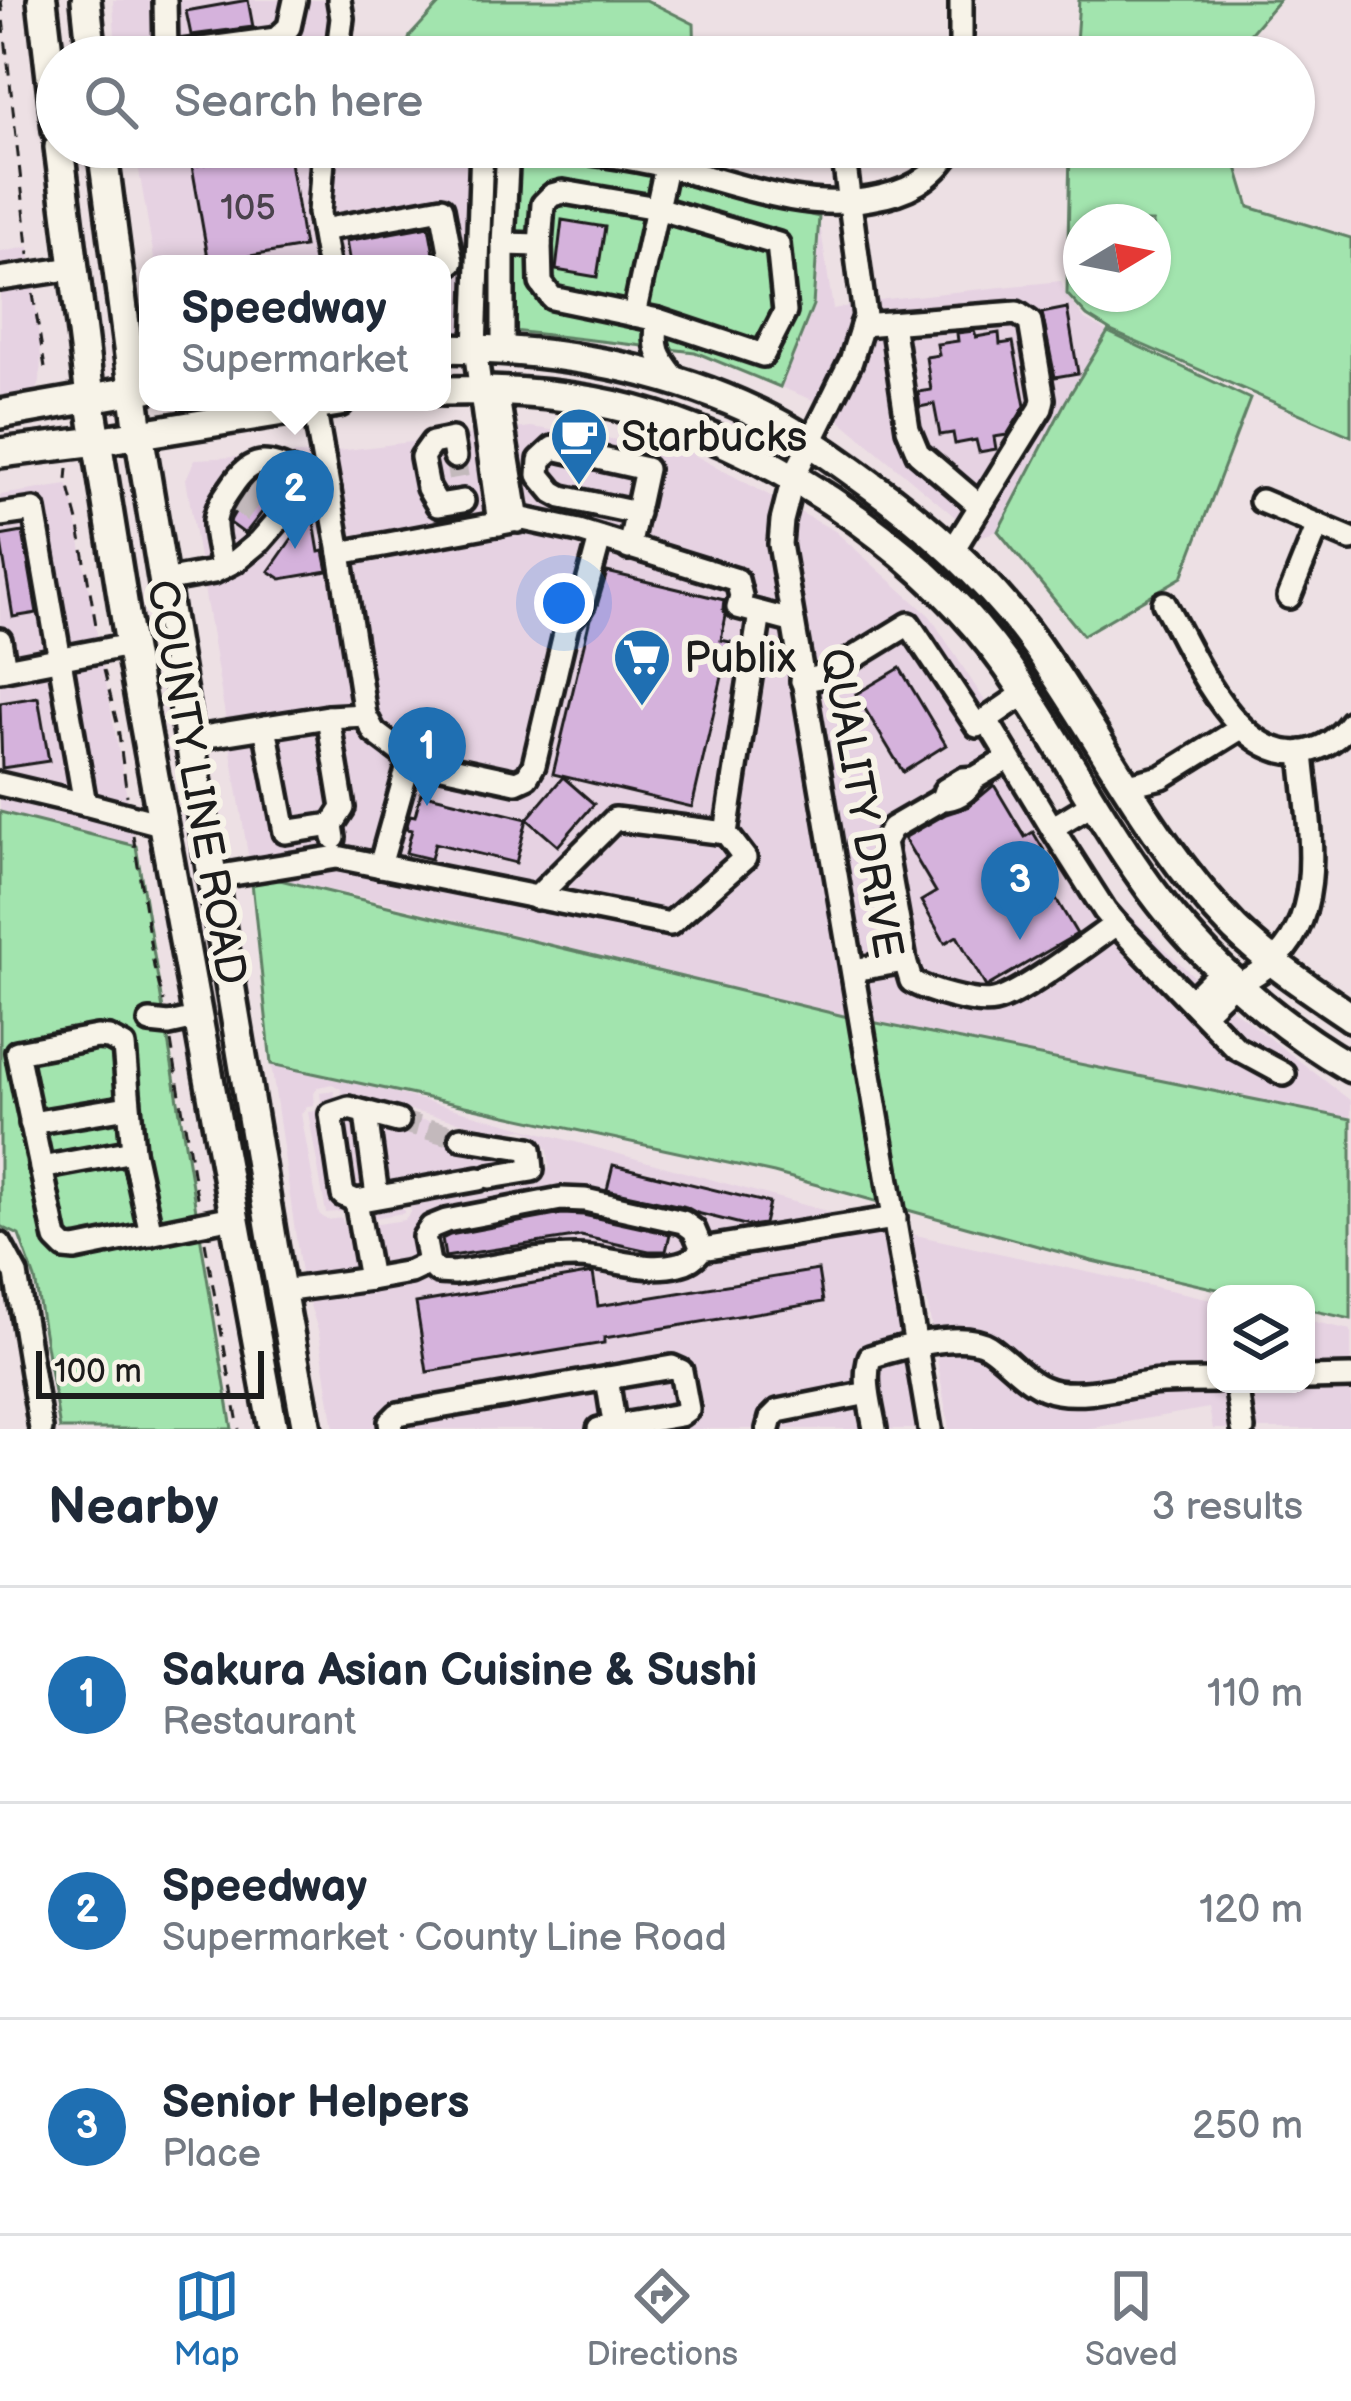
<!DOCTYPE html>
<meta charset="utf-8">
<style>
:root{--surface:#fff;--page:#f6f6f7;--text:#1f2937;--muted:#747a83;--line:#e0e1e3;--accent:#1f6fb2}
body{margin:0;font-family:"Balsamiq Sans",sans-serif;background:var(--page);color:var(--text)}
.controls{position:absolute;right:36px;bottom:36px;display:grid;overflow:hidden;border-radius:24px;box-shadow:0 3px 9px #0004}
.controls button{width:108px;height:108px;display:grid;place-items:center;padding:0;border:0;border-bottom:3px solid var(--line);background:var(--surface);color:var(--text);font:60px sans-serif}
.compass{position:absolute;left:1063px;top:204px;width:108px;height:108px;border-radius:50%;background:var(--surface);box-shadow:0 3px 9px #0004;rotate:80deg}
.scale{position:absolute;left:36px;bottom:30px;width:228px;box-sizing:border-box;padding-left:12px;border:6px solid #1c1c1c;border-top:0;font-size:33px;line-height:42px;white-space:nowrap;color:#1c1c1c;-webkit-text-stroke:9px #f7f3e8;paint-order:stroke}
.you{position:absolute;left:564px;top:603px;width:42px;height:42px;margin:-30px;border:9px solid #fff;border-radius:50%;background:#1a73e8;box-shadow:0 0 0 18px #1a73e833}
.badge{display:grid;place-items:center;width:78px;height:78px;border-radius:50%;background:var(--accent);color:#fff;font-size:39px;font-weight:700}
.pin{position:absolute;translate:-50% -99px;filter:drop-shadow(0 3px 6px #0008)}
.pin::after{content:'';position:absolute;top:63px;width:42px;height:36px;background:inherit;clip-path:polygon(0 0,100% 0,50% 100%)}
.popup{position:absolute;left:139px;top:255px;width:312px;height:156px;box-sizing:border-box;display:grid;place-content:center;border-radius:24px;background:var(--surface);filter:drop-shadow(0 3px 9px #0005);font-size:39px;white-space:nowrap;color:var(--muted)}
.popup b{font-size:45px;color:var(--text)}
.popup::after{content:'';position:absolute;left:50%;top:100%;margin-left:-24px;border:24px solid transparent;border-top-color:var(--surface)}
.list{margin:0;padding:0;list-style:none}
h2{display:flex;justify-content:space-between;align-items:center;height:156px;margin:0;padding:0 48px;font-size:51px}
h2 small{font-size:39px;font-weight:400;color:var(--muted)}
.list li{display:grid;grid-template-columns:78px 1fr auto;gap:36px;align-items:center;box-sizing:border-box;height:216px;padding:0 48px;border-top:3px solid var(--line)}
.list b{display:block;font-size:45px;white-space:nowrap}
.list p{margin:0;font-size:39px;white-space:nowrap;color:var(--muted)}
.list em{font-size:39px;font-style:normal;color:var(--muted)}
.icon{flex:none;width:66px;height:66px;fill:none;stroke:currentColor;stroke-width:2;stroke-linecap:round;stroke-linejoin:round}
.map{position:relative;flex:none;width:1351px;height:1429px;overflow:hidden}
.search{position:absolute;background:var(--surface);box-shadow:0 3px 9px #0004;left:36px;right:36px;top:36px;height:132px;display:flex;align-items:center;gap:30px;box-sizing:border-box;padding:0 42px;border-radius:66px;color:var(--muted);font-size:45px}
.sheet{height:804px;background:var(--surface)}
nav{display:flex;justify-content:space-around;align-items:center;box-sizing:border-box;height:168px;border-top:3px solid var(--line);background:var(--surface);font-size:33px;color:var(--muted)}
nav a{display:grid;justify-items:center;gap:6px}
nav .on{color:var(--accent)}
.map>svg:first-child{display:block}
.built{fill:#e6d2e2;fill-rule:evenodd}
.green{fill:#a2e4ae;stroke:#5f8065;stroke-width:3;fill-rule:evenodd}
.building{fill:#d5b2dc;stroke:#1c1c1c;stroke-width:3}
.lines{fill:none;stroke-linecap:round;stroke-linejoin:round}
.minor-tunnel{stroke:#c3b9bc;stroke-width:21;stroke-dasharray:21 10;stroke-linecap:butt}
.minor-casing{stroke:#1c1c1c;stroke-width:30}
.major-casing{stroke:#1c1c1c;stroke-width:36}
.path{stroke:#1c1c1c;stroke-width:3;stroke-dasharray:12 9;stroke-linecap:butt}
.minor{stroke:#f7f3e8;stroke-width:21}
.major{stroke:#f7f3e8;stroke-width:27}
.labels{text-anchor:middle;stroke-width:12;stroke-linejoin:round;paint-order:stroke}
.number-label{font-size:36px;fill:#4a424c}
.poi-label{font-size:42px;fill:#1c1c1c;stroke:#f7f3e8;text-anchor:start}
.street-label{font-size:42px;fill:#1c1c1c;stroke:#f7f3e8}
</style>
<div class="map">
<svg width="1351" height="1429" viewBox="0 0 1351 1429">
<rect width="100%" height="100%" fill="#ede0e4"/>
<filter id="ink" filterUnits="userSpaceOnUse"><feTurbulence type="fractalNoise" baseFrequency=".00833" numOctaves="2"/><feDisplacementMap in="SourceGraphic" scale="24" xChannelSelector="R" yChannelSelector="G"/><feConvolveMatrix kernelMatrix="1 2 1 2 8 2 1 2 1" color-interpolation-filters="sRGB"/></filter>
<g filter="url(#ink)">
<g class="built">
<path d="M113,0h239l3,17 -6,40h-233z"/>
<path d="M135,147h295l38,7 2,177 -28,1v-68h-287z"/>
<path d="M819,217l14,92 53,-10 175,-18 5,14 19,25 23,12 -42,69 -68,130 -19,6 -161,-135 -38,-15 33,-82z"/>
<path d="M29,247l12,109 -1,26 -4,11 -36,9v-150z"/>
<path d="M531,427l154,23 93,50 74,518 -481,-119 -120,-26 -65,-394 9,-20 127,-6z"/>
<path d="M67,485l4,7 65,354 -136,-34v-317z"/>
<path d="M794,509l41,22 95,85 182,282 96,92 143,111v18l-480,-97 -82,-479z"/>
<path d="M271,1064l107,24 510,140 12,74 -3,1 23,126h-586l-15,-96 -17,-53zM332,1084l9,5 1,6 136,31 3,3 14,4 29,-4 11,5 8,7 5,10 1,16 -11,14 -10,5 -118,20 1,6 -7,8 -52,8 -9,-5 -1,-5 -15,2 -8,-6 -18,-100 6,-8 7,-1 -1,-10 5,-8z"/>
<path d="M334,1091l2,11 72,14 92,24 23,-4 14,10 6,13 -2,7 -14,14 -125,21 2,12 -54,9 -3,-11 -21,2 -18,-101 14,-2 -2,-17z"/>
<path d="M906,1233l310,67v84h90v-64l45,10v99h-138l-4,-21 -124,21h-136l-22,-129h-10z"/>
</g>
<g class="green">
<path d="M443,0h203l48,24 1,33h-292l7,-21z"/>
<path d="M1079,0h200l-49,57h-155z"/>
<path d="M430,147h266v42l123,28 -6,88 -33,82 -85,-35 -190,-22 -35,1 -2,-176z"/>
<path d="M1070,147h161l18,60 102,31v198l-240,-105 -24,-15 -20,-22zM1081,222h72v72h-72z"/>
<path d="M1108,332l142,67 -68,178 -99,58 -85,-104 68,-130z"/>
<path d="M0,812l136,34 96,583h-172l-25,-150 -16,-44 -19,-9z"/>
<path d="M251,873l601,145 499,101v200l-45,-10v-15h-67l-147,-33 -318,-88 -503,-109z"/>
</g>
<g class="building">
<path d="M248,0l5,27 -62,8 -5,-24z"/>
<path d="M288,150l16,97 -95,16 -17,-97z"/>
<path d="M562,220l43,7 -8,50 -41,-7z"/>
<path d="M429,226l5,28 -4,4 -31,6h-49l-4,-23z"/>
<path d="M1067,308l11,65 -23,4 -13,-64z"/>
<path d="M974,331l2,6 23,-4 1,11 13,-2 12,64 -18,29 -13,2 2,12 -17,3 -3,-12 -21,4 -2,-11 -13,2 -6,-31 -14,3 -2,-15 13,-2 -5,-33 13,-2 -2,-11 21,-3 -1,-8z"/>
<path d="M262,478l7,1 12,9 -36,46 -15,-11 1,-4 19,-33z"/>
<path d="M307,517l7,5 5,30 5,-1 4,20 -47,8 -12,-8z"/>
<path d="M23,532l14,81 -24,4 -13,-81z"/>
<path d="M607,572l117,28 -1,10 3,6 -5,24 9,2 -38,165 -139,-33 37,-155 6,-10z"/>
<path d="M900,668l46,77 -43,27 -47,-78z"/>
<path d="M38,697l11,64 -47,7 -2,-65z"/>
<path d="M563,777l31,27 -36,42 -31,-27z"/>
<path d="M994,785l31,52 8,-5 25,42 -12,8 31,52 -91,53 -29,-51 -12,7 -24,-42 15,-9 -32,-54 42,-24 22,-7z"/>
<path d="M421,793l106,26 -11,44 -81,-20 -4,16 -25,-6 6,-23 -6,-1 4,-14 5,1z"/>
<path d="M613,1165l156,38 -5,21 -15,2 -52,-13 -11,-6 -79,-17z"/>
<path d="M562,1214l21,1 87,19 -4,17h-17l-68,-15 -136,21 -3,-18 8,-4z"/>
<path d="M818,1270l5,32 -219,36v5l-177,29 -11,-69 177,-30 5,33z"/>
</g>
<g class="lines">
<g class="minor-tunnel">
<path d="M455,457l4,25"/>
<path d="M248,484l24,17"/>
<path d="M236,500l24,18"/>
<path d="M398,1121l63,17"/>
</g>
<defs>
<g id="minor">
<path d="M165,0l1,54 110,-15 13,-12 6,-27"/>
<path d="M961,0v57"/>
<path d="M337,57l5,-39 -3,-18"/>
<path d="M324,147l-5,66 9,51"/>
<path d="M482,147l-7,202 24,175"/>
<path d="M550,147c34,5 68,9 102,16 73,15 141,50 218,36 37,-6 63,-19 83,-52"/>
<path d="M845,166l20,150 -14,45 -58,117 -11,43 -2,23 150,885"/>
<path d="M322,230l120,-22 10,54 -10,5"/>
<path d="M503,244l37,1 1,38 11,15 106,22 105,35 22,-43 -7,-68 -121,-36 9,-41"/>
<path d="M540,245l3,-41 9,-9 11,-3 94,16 -23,107"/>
<path d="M0,279l74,-11"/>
<path d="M658,320c-6,32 2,38 21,63"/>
<path d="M892,323l16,106 10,24 62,53"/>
<path d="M862,325l155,-12 13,9 13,77 -2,9 -88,142"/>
<path d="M503,349v-105l5,-97"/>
<path d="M497,391l21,130"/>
<path d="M314,406l26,147"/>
<path d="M455,457l-3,-18 -20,4 -10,14 6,31 10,17 25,-4"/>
<path d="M1261,501l90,38"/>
<path d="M0,515l34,-5 51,294 76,20"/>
<path d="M629,548l17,-79 -93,-21 -13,12 -1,15 14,17 9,5 75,16"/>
<path d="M222,568c-2,-15 -8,-33 -7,-48 2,-13 10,-24 17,-34 19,-29 35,-28 64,-12l4,21"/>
<path d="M163,581l51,-9 23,-12 23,-19 40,-46 29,-6"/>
<path d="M1289,597l29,-72"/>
<path d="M1164,603c28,49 72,160 141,149 20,-4 34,-14 46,-30"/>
<path d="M0,640l5,29"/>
<path d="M0,670l130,-25"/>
<path d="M802,681l22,-5 85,-52 68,102 48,-33"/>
<path d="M365,715l-25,-162 183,-34 56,12 158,49 4,16 -3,11 53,14"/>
<path d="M328,717l15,91 -11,17 2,13"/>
<path d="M986,719l66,109 41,-25"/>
<path d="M265,727l20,105 47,-7"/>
<path d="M190,739l138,-22 37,-2 9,17 36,27 106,23 11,-5 7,-12 33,-140 15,-20 18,-67"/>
<path d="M975,778c-8,14 -18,21 -33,21l3,-9 18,-11 12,-1 34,-20"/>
<path d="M0,784l85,20"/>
<path d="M1124,786l38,-9 79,-49"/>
<path d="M1052,828l53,83 11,13 120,124 48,26"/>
<path d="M380,866l30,-107"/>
<path d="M214,877l123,-20 333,67 75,-66 -19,-25"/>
<path d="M536,898l79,-79 111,14 34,-220"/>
<path d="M905,961l6,20c16,10 64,24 83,20 26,-5 96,-59 122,-77"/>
<path d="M1223,969l-25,25 -1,13h12l27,-26"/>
<path d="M853,970l52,-9 -21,-119 8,-14 50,-29"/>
<path d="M1239,984c10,-6 22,-12 31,-20 61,-50 37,-144 32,-212"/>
<path d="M150,1022l19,2 27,-6"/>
<path d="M366,1114l11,82"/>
<path d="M31,1123l97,-16"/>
<path d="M461,1138l69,11 2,21 -42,7"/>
<path d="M41,1168l92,-17"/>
<path d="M356,1201l-13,-6 -12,-81 18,-6 49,13"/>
<path d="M151,1234l-18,-83 -9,-105 -15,-8 -12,-1 -80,15 39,187 9,9 10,1 158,-32"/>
<path d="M0,1244l16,30 25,155"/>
<path d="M702,1249l-8,-19 -11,-8 -98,-22 -24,-1 -115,22 -15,6 -7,10 5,26 9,9 16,1c40,-6 81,-16 122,-16 35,0 68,16 103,7 10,-2 17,-7 23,-15l193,-31"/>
<path d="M370,1279l40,-7 19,-9"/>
<path d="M282,1291l88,-12 -14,-78 123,-22"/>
<path d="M607,1378l8,51"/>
<path d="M1306,1378l45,-1"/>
<path d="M1236,1384l7,45"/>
<path d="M391,1429l-1,-7 8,-8 274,-47 9,4 7,38 -8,6 -81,14"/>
<path d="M768,1429l3,-11 7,-7 90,-18"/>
<path d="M875,1429c-4,-23 -12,-49 -5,-72 27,-9 93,-27 118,-11 24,16 40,41 69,46 30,5 64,-5 93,-9 22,-2 44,-2 66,-2"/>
</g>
<g id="major">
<path d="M42,0l15,130"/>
<path d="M86,0l6,57"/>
<path d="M59,147l31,250 40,248 143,784"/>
<path d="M102,147l37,286 137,829 31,167"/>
<path d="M442,348c114,1 233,20 335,75 40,21 76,49 113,76 56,43 106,90 147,148 66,94 116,199 198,282 35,34 76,61 116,88"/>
<path d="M442,391c77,-2 160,5 233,32 125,44 254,134 332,243 47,66 85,140 132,207 53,77 130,148 212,195"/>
<path d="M0,414l148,-26"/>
<path d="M0,453l97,-12 242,-39"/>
</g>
</defs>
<use href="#minor" class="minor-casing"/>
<use href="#major" class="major-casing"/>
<g class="path">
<path d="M1,0l28,255"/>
<path d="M33,294l13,80"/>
<path d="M68,468l-1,12 11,41 19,110"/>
<path d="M104,670l14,57 9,69"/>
<path d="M133,835l21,132 10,35"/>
<path d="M171,1041l27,162"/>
<path d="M205,1242l34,187"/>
</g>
<use href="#minor" class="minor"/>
<use href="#major" class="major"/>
</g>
</g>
<defs>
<symbol id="cafe-pin" viewBox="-11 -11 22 30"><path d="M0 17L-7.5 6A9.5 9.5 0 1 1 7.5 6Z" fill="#1f6fb2" stroke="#f7f3e8"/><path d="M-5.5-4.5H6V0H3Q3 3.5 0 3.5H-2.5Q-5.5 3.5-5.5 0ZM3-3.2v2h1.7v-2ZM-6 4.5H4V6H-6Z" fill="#fff"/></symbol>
<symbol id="supermarket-pin" viewBox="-11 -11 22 30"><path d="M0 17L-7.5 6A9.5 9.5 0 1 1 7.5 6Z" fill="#1f6fb2" stroke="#f7f3e8"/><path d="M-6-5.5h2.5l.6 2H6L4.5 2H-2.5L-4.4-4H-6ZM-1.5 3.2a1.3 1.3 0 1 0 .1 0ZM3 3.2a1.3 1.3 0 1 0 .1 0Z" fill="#fff"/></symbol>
</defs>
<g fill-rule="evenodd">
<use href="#cafe-pin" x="546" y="403" width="66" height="90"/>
<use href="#supermarket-pin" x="609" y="624" width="66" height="90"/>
</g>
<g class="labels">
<g class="number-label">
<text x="248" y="219">105</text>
</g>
<g class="poi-label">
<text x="621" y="451">Starbucks</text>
<text x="684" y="672">Publix</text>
</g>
<g class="street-label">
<text transform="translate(198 782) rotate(80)" y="15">COUNTY LINE ROAD</text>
<text transform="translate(863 803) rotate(80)" y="15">QUALITY DRIVE</text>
</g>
</g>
</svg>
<div class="controls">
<button><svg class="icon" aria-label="layers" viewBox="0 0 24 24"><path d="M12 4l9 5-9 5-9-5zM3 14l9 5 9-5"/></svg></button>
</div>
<svg class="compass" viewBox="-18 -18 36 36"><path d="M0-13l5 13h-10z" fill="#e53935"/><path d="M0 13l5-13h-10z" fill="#747a83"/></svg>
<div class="scale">100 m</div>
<div class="you"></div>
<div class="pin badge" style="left:427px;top:806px">1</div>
<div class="pin badge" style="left:295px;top:549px">2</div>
<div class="popup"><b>Speedway</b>Supermarket</div>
<div class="pin badge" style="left:1020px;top:940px">3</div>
<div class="search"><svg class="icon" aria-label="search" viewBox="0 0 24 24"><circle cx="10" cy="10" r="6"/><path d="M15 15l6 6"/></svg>Search here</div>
</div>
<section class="sheet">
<h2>Nearby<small>3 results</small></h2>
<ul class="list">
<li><span class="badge">1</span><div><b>Sakura Asian Cuisine &amp; Sushi</b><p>Restaurant</p></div><em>110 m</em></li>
<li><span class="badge">2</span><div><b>Speedway</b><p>Supermarket · County Line Road</p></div><em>120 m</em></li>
<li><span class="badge">3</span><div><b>Senior Helpers</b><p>Place</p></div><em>250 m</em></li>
</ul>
</section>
<nav>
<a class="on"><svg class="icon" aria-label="map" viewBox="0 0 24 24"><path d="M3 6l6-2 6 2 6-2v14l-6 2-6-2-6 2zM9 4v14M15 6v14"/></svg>Map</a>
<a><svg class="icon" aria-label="directions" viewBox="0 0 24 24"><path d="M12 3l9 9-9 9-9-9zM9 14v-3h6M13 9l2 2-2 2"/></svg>Directions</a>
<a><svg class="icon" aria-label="saved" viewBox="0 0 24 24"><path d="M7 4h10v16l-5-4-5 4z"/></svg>Saved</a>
</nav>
